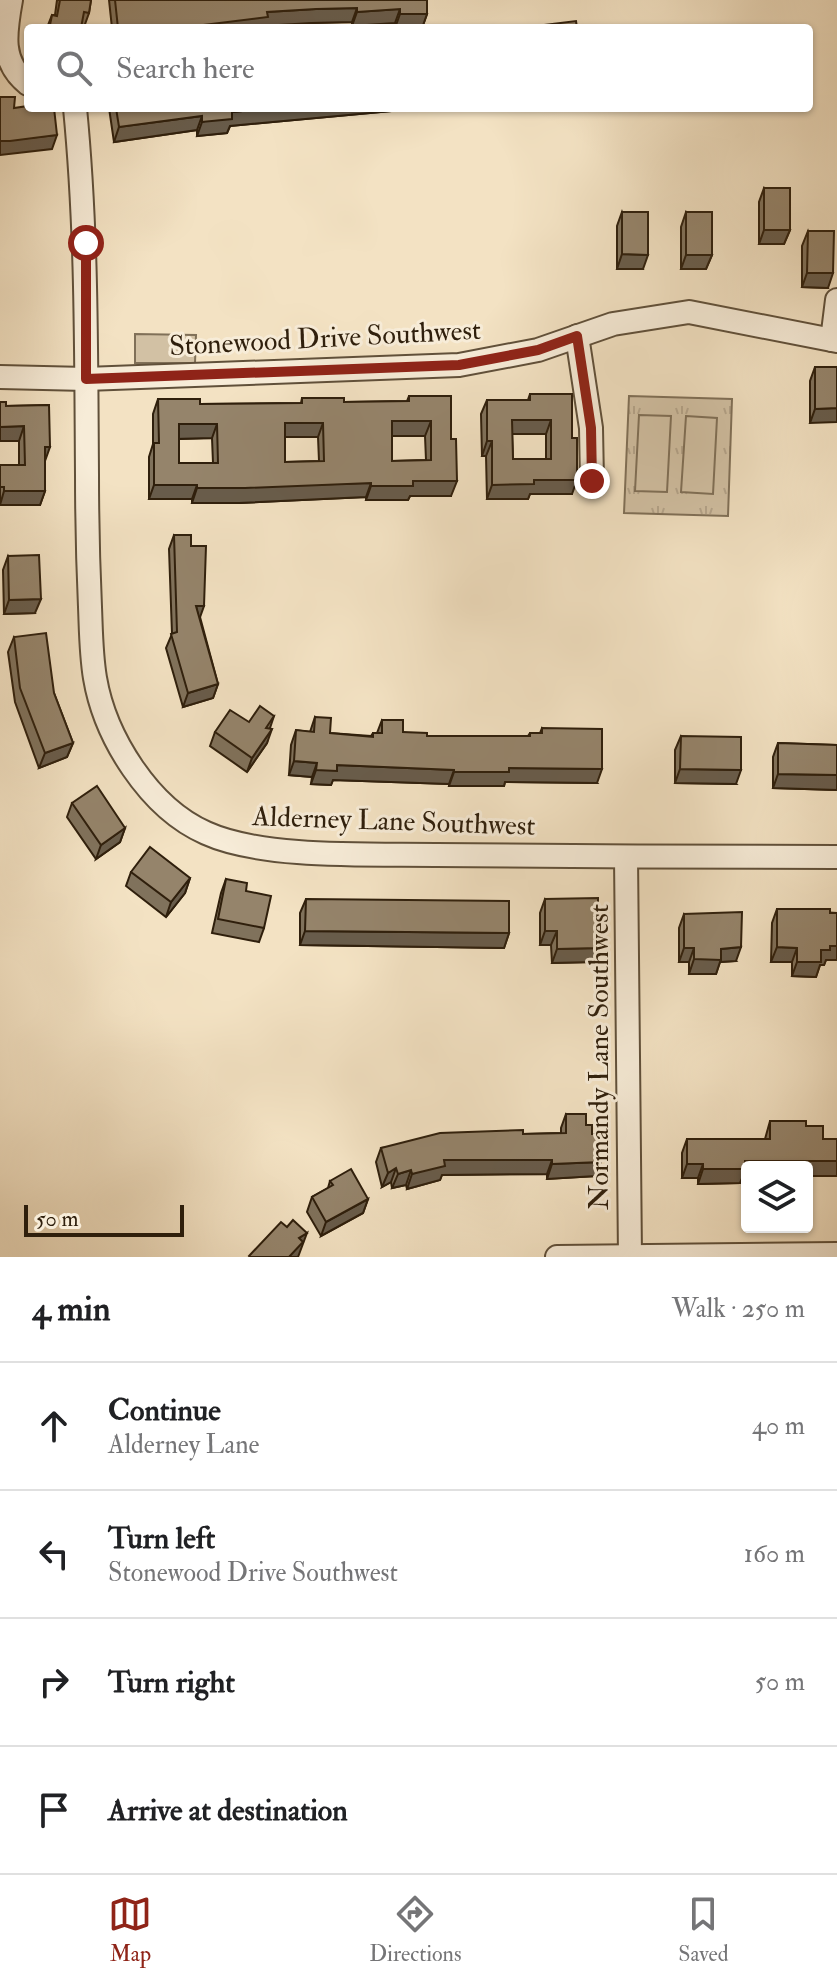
<!DOCTYPE html>
<meta charset="utf-8">
<style>
:root{--surface:#fff;--page:#f2f2f2;--text:#202124;--muted:#757577;--line:#e0e0e0;--accent:#8f2418}
body{margin:0;font-family:"IM FELL Double Pica",serif;background:var(--page);color:var(--text)}
.controls{position:absolute;right:24px;bottom:24px;display:grid;overflow:hidden;border-radius:8px;box-shadow:0 2px 6px #0004}
.controls button{width:72px;height:72px;display:grid;place-items:center;padding:0;border:0;border-bottom:2px solid var(--line);background:var(--surface);color:var(--text);font:40px sans-serif}
.scale{position:absolute;left:24px;bottom:20px;width:160px;box-sizing:border-box;padding-left:8px;border:4px solid #2f1f0c;border-top:0;font-size:22px;line-height:28px;white-space:nowrap;color:#2f1f0c;-webkit-text-stroke:6px #f7ecd8;paint-order:stroke}
.stop{position:absolute;width:24px;height:24px;margin:-18px;border:6px solid #8f2418;border-radius:50%;background:#fff}
.stop.end{background:#8f2418;border-color:#fff;box-shadow:0 2px 8px #0008}
.list{margin:0;padding:0;list-style:none}
h2{display:flex;justify-content:space-between;align-items:center;height:104px;margin:0;padding:0 32px;font-size:34px}
h2 small{font-size:26px;font-weight:400;color:var(--muted)}
.list li{display:grid;grid-template-columns:52px 1fr auto;gap:24px;align-items:center;box-sizing:border-box;height:128px;padding:0 32px;border-top:2px solid var(--line)}
.list b{display:block;font-size:30px;white-space:nowrap}
.list p{margin:0;font-size:26px;white-space:nowrap;color:var(--muted)}
.list em{font-size:26px;font-style:normal;color:var(--muted)}
.icon{flex:none;width:44px;height:44px;fill:none;stroke:currentColor;stroke-width:2;stroke-linecap:round;stroke-linejoin:round}
.map{position:relative;flex:none;width:837px;height:1257px;overflow:hidden}
.search{position:absolute;background:var(--surface);box-shadow:0 2px 6px #0004;left:24px;right:24px;top:24px;height:88px;display:flex;align-items:center;gap:20px;box-sizing:border-box;padding:0 28px;border-radius:8px;color:var(--muted);font-size:30px}
.sheet{height:616px;background:var(--surface)}
nav{display:flex;justify-content:space-around;align-items:center;box-sizing:border-box;height:112px;border-top:2px solid var(--line);background:var(--surface);font-size:22px;color:var(--muted)}
nav a{display:grid;justify-items:center;gap:4px}
nav .on{color:var(--accent)}
.map>svg:first-child{display:block}
.grass{fill:url(#grass-tufts);stroke:#807058;stroke-width:2}
.garden{fill:#d2c1a4;stroke:#807058;stroke-width:2}
.lines{fill:none;stroke-linecap:round;stroke-linejoin:round}
.minor-casing{stroke:#60503a;stroke-width:26}
.minor{stroke:#f7ecd8;stroke-width:22}
.wall{fill:#80725c;stroke:#2f1f0c;stroke-width:2;fill-rule:evenodd}
.shaded-wall{fill:#685c4b;stroke:#2f1f0c;stroke-width:2}
.building{fill:#95846b;stroke:#2f1f0c;stroke-width:2;fill-rule:evenodd}
.route{stroke:#8f2418;stroke-width:10}
.labels{text-anchor:middle;stroke-width:6;stroke-linejoin:round;paint-order:stroke}
.street-label{font-size:28px;fill:#2f1f0c;stroke:#f7ecd8}
</style>
<div class="map">
<svg width="837" height="1257" viewBox="0 0 837 1257">
<defs>
<pattern id="grass-tufts" width="24" height="20" patternUnits="userSpaceOnUse" patternTransform="scale(2)"><rect width="24" height="20" fill="#d2c1a4"/><path d="M3 7l-1-3M5 7V3M7 7l1-3M15 17l-1-3M17 17v-4M19 17l1-3" fill="none" stroke="#b5a58c"/></pattern>
</defs>
<rect width="100%" height="100%" fill="#f3e2c3"/>
<filter id="stains"><feTurbulence type="fractalNoise" baseFrequency=".0025" numOctaves="4"/><feColorMatrix values="0 0 0 0 .2 0 0 0 0 .09 0 0 0 0 .02 0 0 0 .5 -.17"/></filter>
<radialGradient id="worn" r=".72"><stop offset=".6" stop-color="#630" stop-opacity="0"/><stop offset="1" stop-color="#630" stop-opacity=".3"/></radialGradient>
<path class="grass" d="M629,396l103,3 -4,117 -104,-3z"/>
<g class="garden">
<path d="M135,334l61,1 -1,28h-60z"/>
<path d="M639,415l32,1 -4,76 -32,-1z"/>
<path d="M686,416l31,2 -4,76 -32,-2z"/>
</g>
<g class="lines">
<defs>
<g id="minor">
<path d="M11,0c-6,33 -11,62 17,84"/>
<path d="M75,108c12,123 11,242 12,366 0,44 1,89 3,133 1,24 1,47 5,71 10,59 54,130 111,155 57,26 166,21 230,22 134,1 267,2 401,2"/>
<path d="M577,336l14,92 1,53"/>
<path d="M832,340l5,-40"/>
<path d="M0,377l86,2 373,-14 79,-15 75,-26 76,-12 148,29"/>
<path d="M626,857l4,400"/>
<path d="M557,1257l280,-3"/>
</g>
</defs>
<use href="#minor" class="minor-casing"/>
<use href="#minor" class="minor"/>
</g>
<g class="wall">
<path d="M57,0h34l-2,13 -5,14 -38,1 1,-3h1l4,-10h3z"/>
<path d="M109,0h318v14l-5,14h-27v-5l-43,3v-4l-41,1 -47,3v2h-152z"/>
<path d="M109,108h315l-194,18 -3,7 -30,3v-6l-83,12z"/>
<path d="M764,188l26,42 -6,14h-25v-42z"/>
<path d="M622,212l21,57h-26v-43z"/>
<path d="M686,212l26,43 -6,14h-25v-42z"/>
<path d="M808,231l20,57 -26,-1v-41z"/>
<path d="M815,367h22l-27,56v-42z"/>
<path d="M530,394h42v100h-42l-2,5h-41l-1,-43h-4l-1,-42 6,-14h41zM512,434h34v25h-33z"/>
<path d="M409,396h42v100h-41l-2,4h-42v-3l-127,6h-47v-4h-43v-42l4,-13v-30l5,-15 42,5 101,-1 1,-5 42,4 63,-1zM392,436h33l1,24 -34,1zM285,437h33l1,24 -34,1zM212,438l1,25h-34v-24z"/>
<path d="M49,405l-4,55v31l-5,14h-40v-40h19v-24l-13,-35z"/>
<path d="M174,535l17,11 9,71 18,67 -5,14 -30,9 -17,-59 6,-14 -3,-85z"/>
<path d="M8,556l27,57 -31,1 -1,-44z"/>
<path d="M14,637l40,56 19,50 -6,14 -28,11 -24,-66 -7,-50z"/>
<path d="M274,716l-4,12 -3,15 -20,29 -37,-26 5,-14z"/>
<path d="M315,717l15,16 41,3 2,-3h4l5,-13 21,12 24,4h101l2,-3h10l2,-5 55,55 -92,-1 -1,4h-55v-2l-116,-4 -2,5 -20,-1 1,-7 -23,-2 2,-30 5,-15 14,2z"/>
<path d="M681,736l55,48 -61,-1v-33z"/>
<path d="M778,743l59,2v45l-64,-2v-31z"/>
<path d="M72,803l53,25 -5,14 -24,17 -29,-42z"/>
<path d="M131,872l59,6 -5,15 -19,24 -40,-31z"/>
<path d="M226,879l20,12 18,37 -5,14 -47,-9 9,-40z"/>
<path d="M306,899l203,34 -5,15 -204,-3v-32z"/>
<path d="M545,899l53,49 -5,14 -41,1 -1,-18h-11v-32z"/>
<path d="M777,909l60,4v47h-11l-2,5h-4l-4,12 -24,-1v-14h-21l1,-39z"/>
<path d="M684,914l52,47 -16,1 -4,12h-27v-12h-10v-34z"/>
<path d="M566,1114l20,11 10,51 -49,3v-5l-105,1 -2,5 -33,9 -1,-4 -14,3 -1,-6 -9,5 -6,-25 5,-14 142,-14 38,-1v-5z"/>
<path d="M770,1121l36,5 17,13 14,37h-94l-3,7 -42,1v-6h-16v-25l5,-14h78z"/>
<path d="M330,1181l38,18 -5,14 -42,23 -14,-24 5,-15 16,-9z"/>
</g>
<g class="shaded-wall">
<path d="M357,8l-5,14 -41,1 -47,3v2h-85l88,-16 49,-3z"/>
<path d="M400,9l-5,14 -43,3 5,-14z"/>
<path d="M400,14h27l-5,14h-27z"/>
<path d="M273,108h151l-194,18 -3,7 -30,3 5,-14 30,-10z"/>
<path d="M202,116l-5,14 -83,12 5,-15z"/>
<path d="M57,135l-5,14 -52,6v-14z"/>
<path d="M764,230h26l-6,14h-25z"/>
<path d="M622,254l26,1 -5,14h-26z"/>
<path d="M686,255h26l-6,14h-25z"/>
<path d="M807,273h26l-5,15 -26,-1z"/>
<path d="M837,408v14l-27,1 5,-14z"/>
<path d="M512,420h39l-5,14h-39z"/>
<path d="M392,421h39l-6,15h-38z"/>
<path d="M285,423h38l-5,14h-38z"/>
<path d="M179,424h38l-5,14 -38,1z"/>
<path d="M24,426l-5,15h-19v-14z"/>
<path d="M487,441h5l-6,15h-4z"/>
<path d="M45,447h5l-5,14z"/>
<path d="M534,480h43l-5,14h-42l-2,5h-41l5,-14z"/>
<path d="M413,481h44l-6,15h-41l-2,4h-42l5,-14z"/>
<path d="M371,483l-5,14 -127,6h-47l5,-15z"/>
<path d="M154,485h43l-5,14h-43z"/>
<path d="M4,491h41l-5,14h-40z"/>
<path d="M41,599l-6,14 -31,1 5,-14z"/>
<path d="M196,606h8l-5,14z"/>
<path d="M218,684l-5,14 -30,9 5,-14z"/>
<path d="M272,729l-5,14 -20,29 5,-14z"/>
<path d="M73,743l-6,14 -28,11 6,-15z"/>
<path d="M294,761l23,2 -5,14 -23,-2z"/>
<path d="M337,765l117,5 -5,14 -116,-4 -2,5 -20,-1 5,-14z"/>
<path d="M509,768l93,1 -5,14 -92,-1 -1,4h-55l5,-14z"/>
<path d="M680,769l61,1 -5,14 -61,-1z"/>
<path d="M778,774l59,1v15l-64,-2z"/>
<path d="M125,828l-5,14 -24,17 5,-14z"/>
<path d="M190,878l-5,15 -19,24 5,-15z"/>
<path d="M305,931l204,2 -5,15 -204,-3z"/>
<path d="M545,931h12l-6,14h-11z"/>
<path d="M830,946h7v14h-11l-2,5h-4l-4,12 -24,-1 5,-14z"/>
<path d="M741,947l-5,14 -16,1 -4,12h-27l5,-15 27,-10z"/>
<path d="M777,947l20,1 -5,14h-21z"/>
<path d="M598,948l-5,14 -41,1 5,-14z"/>
<path d="M684,948h10l-5,14h-10z"/>
<path d="M444,1160h108l-5,14 -105,1 -2,5 -33,9 5,-15z"/>
<path d="M745,1161h92v15h-30v-9h-60v9h-4l-3,7 -42,1 5,-15z"/>
<path d="M601,1162l-5,14 -49,3 5,-15z"/>
<path d="M687,1164h16l-5,14h-16z"/>
<path d="M396,1168l-5,14 -9,5 6,-14z"/>
<path d="M411,1170l-5,15 -14,3 6,-14z"/>
<path d="M368,1199l-5,14 -42,23 5,-14z"/>
<path d="M307,1233l-9,24h-9l10,-19z"/>
</g>
<g class="building">
<path d="M60,0h31l-2,13 -5,-1 -3,16h-35l1,-3h3l2,-10 5,1z"/>
<path d="M115,0h312v14h-27v-5l-43,3v-4l-41,1 -49,3 1,5 -89,11h-61z"/>
<path d="M576,21l1,7h-32v-3z"/>
<path d="M0,97h15l-1,11 14,-2v2h26l3,27 -47,6h-10z"/>
<path d="M116,108h157l-41,4v7l-30,3v-6l-83,11z"/>
<rect x="764" y="188" width="26" height="42"/>
<path d="M622,212h26v43l-26,-1z"/>
<rect x="686" y="212" width="26" height="43"/>
<path d="M808,231h26l-1,42h-26z"/>
<path d="M815,367h22v41l-22,1z"/>
<path d="M530,394h42v44h5v42h-43v4l-42,1v-44h-5v-41h43zM512,420h39v39h-38z"/>
<path d="M409,396h42v43h5l1,42h-44v5h-42v-3l-126,5h-48v-3h-43v-42h5l-1,-44h42v5l102,-1v-5h42v4l65,-1zM392,421h39v39l-39,1zM285,423h38l1,38 -39,1zM179,424h38l1,39h-39z"/>
<path d="M0,402h6v4l43,-1 1,42h-5v44h-41v-4h-4v-22h25l-1,-39 -24,1z"/>
<path d="M174,535h17v11h15l-2,60h-8l22,78 -30,9 -17,-59 6,-2z"/>
<path d="M39,555l2,44 -32,1 -1,-44z"/>
<path d="M46,633l8,60 19,50 -28,10 -25,-65 -6,-51z"/>
<path d="M260,706l14,10 -8,12 6,1 -20,29 -37,-26 15,-22 19,12z"/>
<path d="M315,717l16,1 -1,15 43,4v-4h9v-13h21v12l24,1v3h103v-3h12v-5l60,1v40l-93,-1v4h-55v-2l-117,-5v6l-21,-1 1,-7 -23,-2 2,-31 18,2z"/>
<path d="M681,736l60,1v33l-61,-1z"/>
<path d="M778,743l59,2v30l-59,-1z"/>
<path d="M97,786l28,42 -24,17 -29,-42z"/>
<path d="M150,847l40,31 -19,24 -40,-30z"/>
<path d="M226,879l21,4 -1,8 25,5 -7,32 -46,-9z"/>
<path d="M598,898v50l-41,1v-18h-12v-32z"/>
<path d="M306,899l203,2v32l-204,-2z"/>
<path d="M777,909h53v4h7v33h-7v4h-9v12h-24v-14l-20,-1z"/>
<path d="M742,912l-1,35 -20,2v11l-27,-1v-11h-10v-34z"/>
<path d="M566,1114h20v11h6v9h9v28l-49,2v-4h-108l1,6 -33,8 -1,-4 -13,4 -2,-6 -8,5 -7,-25 59,-15 83,-3v4l43,-1z"/>
<path d="M770,1121h36v5h17v13h14v22h-92v8h-42v-5h-16v-25h83z"/>
<path d="M351,1169l17,30 -42,23 -14,-25 21,-12 -3,-4z"/>
<path d="M293,1220l14,13 -8,5 4,4 -14,15h-39l-1,-1 32,-34 6,5z"/>
</g>
<g class="lines">
<path class="route" d="M86,243v136l373,-14 79,-15 39,-14 14,92 1,53"/>
</g>
<g class="labels">
<g class="street-label">
<text transform="translate(325 337) rotate(-3)" y="10">Stonewood Drive Southwest</text>
<text transform="translate(394 820) rotate(2)" y="10">Alderney Lane Southwest</text>
<text transform="translate(598 1057) rotate(-90)" y="10">Normandy Lane Southwest</text>
</g>
</g>
<rect width="100%" height="100%" filter="url(#stains)"/>
<rect width="100%" height="100%" fill="url(#worn)"/>
</svg>
<div class="controls">
<button><svg class="icon" aria-label="layers" viewBox="0 0 24 24"><path d="M12 4l9 5-9 5-9-5zM3 14l9 5 9-5"/></svg></button>
</div>
<div class="scale">50 m</div>
<div class="stop" style="left:86px;top:243px"></div>
<div class="stop end" style="left:592px;top:481px"></div>
<div class="search"><svg class="icon" aria-label="search" viewBox="0 0 24 24"><circle cx="10" cy="10" r="6"/><path d="M15 15l6 6"/></svg>Search here</div>
</div>
<section class="sheet">
<h2>4 min<small>Walk · 250 m</small></h2>
<ul class="list">
<li><svg class="icon" aria-label="ahead" viewBox="0 0 24 24"><path d="M12 20V5M6 11l6-6 6 6"/></svg><div><b>Continue</b><p>Alderney Lane</p></div><em>40 m</em></li>
<li><svg class="icon" aria-label="left" viewBox="0 0 24 24"><path d="M17 20v-9H6M10 6l-5 5 5 5"/></svg><div><b>Turn left</b><p>Stonewood Drive Southwest</p></div><em>160 m</em></li>
<li><svg class="icon" aria-label="right" viewBox="0 0 24 24"><path d="M7 20v-9h11M14 6l5 5-5 5"/></svg><div><b>Turn right</b></div><em>50 m</em></li>
<li><svg class="icon" aria-label="arrive" viewBox="0 0 24 24"><path d="M6 21V4h12l-3 4 3 4H6"/></svg><div><b>Arrive at destination</b></div></li>
</ul>
</section>
<nav>
<a class="on"><svg class="icon" aria-label="map" viewBox="0 0 24 24"><path d="M3 6l6-2 6 2 6-2v14l-6 2-6-2-6 2zM9 4v14M15 6v14"/></svg>Map</a>
<a><svg class="icon" aria-label="directions" viewBox="0 0 24 24"><path d="M12 3l9 9-9 9-9-9zM9 14v-3h6M13 9l2 2-2 2"/></svg>Directions</a>
<a><svg class="icon" aria-label="saved" viewBox="0 0 24 24"><path d="M7 4h10v16l-5-4-5 4z"/></svg>Saved</a>
</nav>
